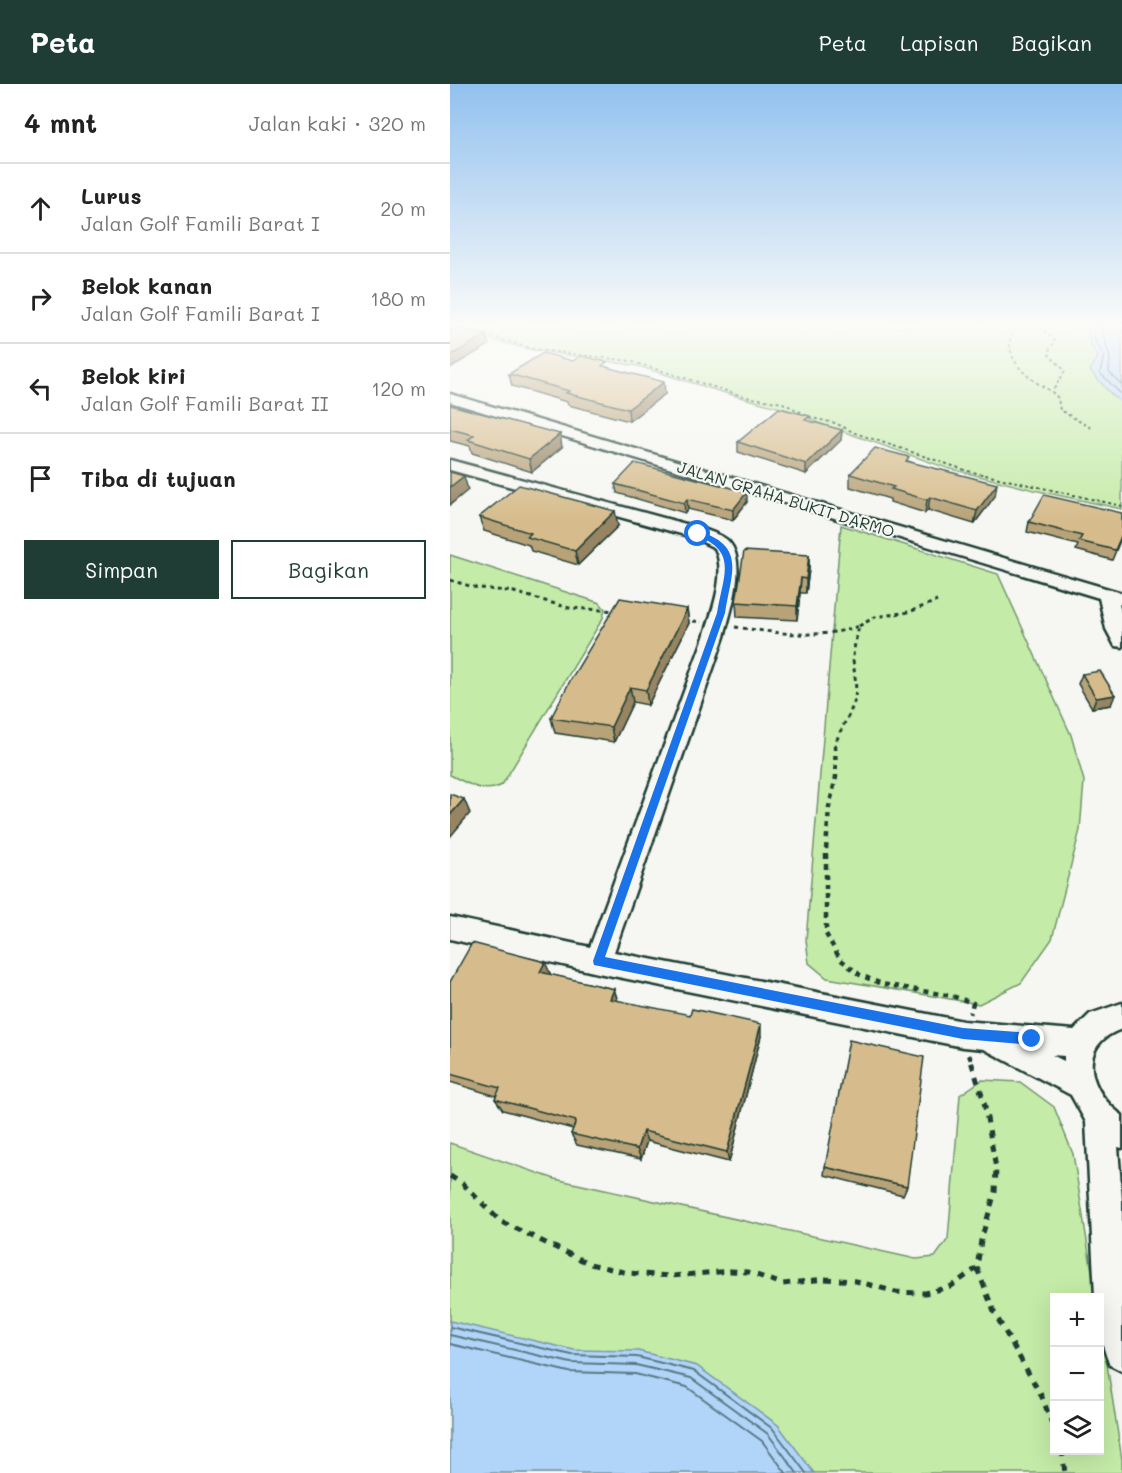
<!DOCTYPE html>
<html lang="id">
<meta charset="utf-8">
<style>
:root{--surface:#fff;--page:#f6f6f6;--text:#222;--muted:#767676;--line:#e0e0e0;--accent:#1f3d34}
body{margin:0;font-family:Mali,sans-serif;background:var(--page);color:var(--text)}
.controls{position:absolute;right:18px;bottom:18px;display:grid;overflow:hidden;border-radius:0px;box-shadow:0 6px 24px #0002}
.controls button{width:54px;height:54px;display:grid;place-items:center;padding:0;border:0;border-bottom:2px solid var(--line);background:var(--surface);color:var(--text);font:30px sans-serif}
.stop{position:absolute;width:18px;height:18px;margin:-14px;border:4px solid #1a73e8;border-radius:50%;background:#fff}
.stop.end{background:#1a73e8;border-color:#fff;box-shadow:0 2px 6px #0008}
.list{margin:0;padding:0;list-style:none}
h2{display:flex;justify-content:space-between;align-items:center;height:78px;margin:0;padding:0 24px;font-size:26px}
h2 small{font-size:20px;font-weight:400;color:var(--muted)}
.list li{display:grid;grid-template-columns:39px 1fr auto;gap:18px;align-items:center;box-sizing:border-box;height:90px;padding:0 24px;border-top:2px solid var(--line)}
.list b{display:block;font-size:22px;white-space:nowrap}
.list p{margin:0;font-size:20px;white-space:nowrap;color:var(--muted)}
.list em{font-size:20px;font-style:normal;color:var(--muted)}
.actions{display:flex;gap:12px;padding:18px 24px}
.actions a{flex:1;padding:14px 0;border:2px solid var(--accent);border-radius:0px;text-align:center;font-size:21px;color:var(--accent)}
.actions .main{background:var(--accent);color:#fff}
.icon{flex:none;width:33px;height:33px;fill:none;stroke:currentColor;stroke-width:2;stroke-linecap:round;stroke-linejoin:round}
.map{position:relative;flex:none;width:672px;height:1389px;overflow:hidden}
header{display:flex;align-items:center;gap:36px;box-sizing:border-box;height:84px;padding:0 30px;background:var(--accent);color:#fff}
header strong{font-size:28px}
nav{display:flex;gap:33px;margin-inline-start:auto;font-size:21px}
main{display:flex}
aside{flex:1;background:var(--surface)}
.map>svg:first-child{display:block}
.green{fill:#c4eba7;stroke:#72946e;stroke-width:1.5}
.water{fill:#b1d4f9;stroke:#7798aa;stroke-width:1.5}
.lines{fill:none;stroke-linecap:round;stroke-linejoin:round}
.shore-far1{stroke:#597983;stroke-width:1.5}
.shore{stroke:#597983;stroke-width:2}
.minor-casing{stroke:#1f3d34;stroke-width:5}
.path-far3{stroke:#1f3d34;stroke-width:2;stroke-dasharray:3 3;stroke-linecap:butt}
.path-far2{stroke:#1f3d34;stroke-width:3;stroke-dasharray:4 4;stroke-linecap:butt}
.path-far1{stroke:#1f3d34;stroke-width:4.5;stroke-dasharray:5 5;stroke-linecap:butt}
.path{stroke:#1f3d34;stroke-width:5;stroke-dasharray:7 7;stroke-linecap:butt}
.minor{fill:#f6f6f2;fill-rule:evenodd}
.wall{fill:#b8a278;stroke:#1f3d34;stroke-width:1.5}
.shaded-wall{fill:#968462;stroke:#1f3d34;stroke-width:1.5}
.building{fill:#d6bc8c;stroke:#1f3d34;stroke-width:1.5}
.route{fill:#1a73e8}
.labels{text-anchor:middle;stroke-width:4.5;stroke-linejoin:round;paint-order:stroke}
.far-street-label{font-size:16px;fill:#1f3d34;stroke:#f6f6f2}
</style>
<header>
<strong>Peta</strong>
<nav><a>Peta</a><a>Lapisan</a><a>Bagikan</a></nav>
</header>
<main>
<aside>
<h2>4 mnt<small>Jalan kaki · 320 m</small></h2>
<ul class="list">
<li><svg class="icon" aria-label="ahead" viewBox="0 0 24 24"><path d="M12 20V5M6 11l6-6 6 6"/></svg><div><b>Lurus</b><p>Jalan Golf Famili Barat I</p></div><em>20 m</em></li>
<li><svg class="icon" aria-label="right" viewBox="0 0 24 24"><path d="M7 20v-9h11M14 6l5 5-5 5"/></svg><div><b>Belok kanan</b><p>Jalan Golf Famili Barat I</p></div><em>180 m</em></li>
<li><svg class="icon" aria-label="left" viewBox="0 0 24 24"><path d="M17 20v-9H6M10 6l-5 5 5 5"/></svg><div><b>Belok kiri</b><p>Jalan Golf Famili Barat II</p></div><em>120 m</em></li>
<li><svg class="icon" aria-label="arrive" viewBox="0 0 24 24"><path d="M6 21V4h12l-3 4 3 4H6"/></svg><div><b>Tiba di tujuan</b></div></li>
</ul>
<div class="actions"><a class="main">Simpan</a><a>Bagikan</a></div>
</aside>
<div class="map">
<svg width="672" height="1389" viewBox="0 0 672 1389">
<rect width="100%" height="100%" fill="#f6f6f2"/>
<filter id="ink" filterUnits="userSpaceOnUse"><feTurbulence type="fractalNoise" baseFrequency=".0167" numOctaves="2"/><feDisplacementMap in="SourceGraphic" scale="12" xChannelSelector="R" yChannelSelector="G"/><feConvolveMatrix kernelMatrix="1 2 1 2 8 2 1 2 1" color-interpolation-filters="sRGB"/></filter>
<g filter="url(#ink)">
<g class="green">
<path d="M0,243h672v182l-88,-19 -87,-22 -128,-45 -27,-12 -67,-18 -87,-27 -110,-17 -78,-20z"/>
<path d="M391,441l157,49 73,161 13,46 -4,49 -28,109 -31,44 -42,21 -152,-26 -18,-15 -3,-23z"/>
<path d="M0,471l150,48 5,6 -2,9 -101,167c-19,10 -34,-2 -52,-10z"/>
<path d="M532,996l38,2 34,25 19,47 23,143 -42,1v152h46v-130l22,140v13h-672v-330l105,36 361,80 19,-2 13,-18 12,-144z"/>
</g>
<g class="water">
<path d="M638,243h34v75l-10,-7 -22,-24 8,-14 -8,-13z"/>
<path d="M0,1237l124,29 64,1 59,15 81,59 36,48h-364z"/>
</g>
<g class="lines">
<g class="shore-far1">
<path d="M643,243l2,14 9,15 -4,17 22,22"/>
<path d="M651,243l9,31 -1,14 13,13"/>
</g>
<g class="shore">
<path d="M0,1243l122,28 65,2 57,14 79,58 33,44"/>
<path d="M0,1251l121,28 65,2 55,13 77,56 29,39"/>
<path d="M0,1260l119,28 66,2 52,13 75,54 24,32"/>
</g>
<defs>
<g id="minor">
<path d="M0,310l672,199v12l-3,-1 3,12v31l-7,-1 -9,-17 -7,-31 -649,-196z"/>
<path d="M0,376l254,69c8,4 19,6 25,13 19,21 1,71 -5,95l-110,315 349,69 111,9 16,-16 32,-11v26c-47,16 -33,63 0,86v33l-4,-1 4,53v171l-12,-6c-10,-21 -10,-44 -10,-67l-5,-2 -9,-174 -15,-27 -87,-46 -21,-2 -365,-74 -148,-34v-22l140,30 114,-310c8,-26 23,-63 11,-89l-23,-11 -242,-67zM602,971l12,1v5z"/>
</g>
</defs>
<use href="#minor" class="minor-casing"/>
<g class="path-far3">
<path d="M564,243c-15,29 13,52 37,64"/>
<path d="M590,243l16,14 -6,7 -1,6 16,17 -13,21 6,6 2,12 31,18"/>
<path d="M0,244l27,4 56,17 97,12 116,36 37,6 29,15 23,5 20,10 113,38 154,35"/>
</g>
<g class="path-far2">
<path d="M0,496l23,7 41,5 55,16 49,3"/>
<path d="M235,536l16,2"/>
<path d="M409,542l16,-9 34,-5 28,-11"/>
<path d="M285,543c42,6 84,13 124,-1 -2,10 -6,23 -6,33 1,15 5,28 1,43 -5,16 -15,28 -19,44"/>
</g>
<g class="path-far1">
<path d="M385,661l1,32 -7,30 -3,43v84l14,25 20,16 22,9 70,12 21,7 -3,11"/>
<path d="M519,971l2,5"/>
</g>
<g class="path">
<path d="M0,1092l13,8 37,37 90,43 38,9 44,3 58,-5 18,1 35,12 41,-5 32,2 40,11 29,1 25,-6 27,-19 4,-28 14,-48 1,-24 -12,-66 -14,-44"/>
<path d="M527,1184l17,44 48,85 12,32"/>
<path d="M612,1366l3,23"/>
</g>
<use href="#minor" class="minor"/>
</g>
<g class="wall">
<path d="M123,277l34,6 58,27 -36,27 -61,-16 -1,-3 -55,-16 -3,-12z"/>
<path d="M0,321l112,42 -30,25 -60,-19 -2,-7 -20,-5z"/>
<path d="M360,338l32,8 -1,10 -35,34 -68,-22v-10z"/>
<path d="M458,377l87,35 -21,28 -46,-14 -3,3 -35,-11v-3l-40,-12v-13z"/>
<path d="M165,400l132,18 -14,18 -45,-11 -3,4 -68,-20z"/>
<path d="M672,429v23l-10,24 -36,-10 2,-5 -51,-13 2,-10z"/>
<path d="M29,433l139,9 -40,39 -47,-14 -2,-6 -45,-14z"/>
<path d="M359,471v14l-3,24h-6l-3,27 -60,-3 -1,-15z"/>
<path d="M237,525l2,14 -41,82 -15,-3 -19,40 -59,-9 -4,-15z"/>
<path d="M632,590l29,31 -19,3 -14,-24z"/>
<path d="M101,891l63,14 4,12 143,35 -32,126 -82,-21 -6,18 -64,-14 -6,-11 2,-5 -70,-19 -8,-11 1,-3 -46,-14v-100z"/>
<path d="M375,1083l82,19 -4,9 -79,-20z"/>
</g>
<g class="shaded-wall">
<path d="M36,251l3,10 -39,23v-12z"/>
<path d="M214,298l1,12 -36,27 -1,-12z"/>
<path d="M392,346l-1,10 -35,34v-10z"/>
<path d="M110,350l2,13 -30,25 -3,-13z"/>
<path d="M14,392l4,14 -18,15v-18z"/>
<path d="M547,400l-2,12 -21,28 3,-13z"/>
<path d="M297,408v10l-14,18v-10z"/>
<path d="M480,413l-2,13 -3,3 2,-13z"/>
<path d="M237,415l1,10 -3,4 -1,-10z"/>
<path d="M165,427l3,15 -40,39 -3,-14z"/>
<path d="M359,471v14l-3,24v-14z"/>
<path d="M351,494l-1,15 -3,27v-14z"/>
<path d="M237,525l2,14 -41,82 -2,-15z"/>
<path d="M180,603l3,15 -19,40 -3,-15z"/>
<path d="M665,611l-4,10 -19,3 4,-10z"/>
<path d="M14,715l6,14 -20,24v-22z"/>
<path d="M95,878l6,13 -11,-3z"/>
<path d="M164,905l4,13 -8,-3z"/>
<path d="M311,940v12l-32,126 -2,-10z"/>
<path d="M193,1047l4,10 -6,18 -4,-10z"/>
</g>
<g class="building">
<path d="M0,245l8,2 4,-2 24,6 -36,21z"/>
<path d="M93,269l30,8 8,-5 26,6 -5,4 62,16 -36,27 -62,-16 3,-2 -60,-17z"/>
<path d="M0,321l110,29 -31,25 -61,-19 6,-5 -24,-6z"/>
<path d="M329,324l31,8 -5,4 37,10 -36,34 -68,-22z"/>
<path d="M425,364l34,9 -3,4 91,23 -20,27 -47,-14 -3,3 -36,-11 3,-2 -44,-13z"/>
<path d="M185,379l112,29 -14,18 -46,-11 -3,4 -69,-19z"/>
<path d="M0,388l14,4 -14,11z"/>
<path d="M69,401l96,26 -40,40 -48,-14 4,-4 -52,-16z"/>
<path d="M594,411l78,18v21l-7,16 -36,-9 3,-5 -53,-14z"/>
<path d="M294,467l65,4 -3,24 -5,-1 -4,28 -61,-4z"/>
<path d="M170,514l67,11 -41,81 -16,-3 -19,40 -60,-9 20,-39z"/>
<path d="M650,587l15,24 -19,3 -14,-24z"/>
<path d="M0,710l14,5 -14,16z"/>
<path d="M22,859l73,19 -5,10 74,17 -4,10 80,16 2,-6 69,15 -34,128 -84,-21 -6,18 -66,-15 5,-13 -81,-22 5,-11 -50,-14v-92z"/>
<path d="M399,956l75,17 -17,129 -82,-19z"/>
</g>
</g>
<linearGradient id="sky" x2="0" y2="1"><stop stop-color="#92c1ef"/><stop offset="0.55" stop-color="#fbfbf9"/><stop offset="1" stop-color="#fbfbf9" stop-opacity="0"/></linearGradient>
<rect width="672" height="438" fill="url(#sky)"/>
<path class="route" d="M248,447c49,15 33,42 27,82l-120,344 358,71 69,5 6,6 -1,5 -5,1 -69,-6 -369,-74 -1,-4 124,-348c6,-38 22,-62 -22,-78z"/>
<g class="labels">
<g class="far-street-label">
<text transform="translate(336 415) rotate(17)" y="6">JALAN GRAHA BUKIT DARMO</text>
</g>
</g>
</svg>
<div class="controls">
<button>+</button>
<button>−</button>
<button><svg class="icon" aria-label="layers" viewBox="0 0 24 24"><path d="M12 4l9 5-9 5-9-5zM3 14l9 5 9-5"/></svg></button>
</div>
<div class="stop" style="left:248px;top:450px"></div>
<div class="stop end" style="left:582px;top:955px"></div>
</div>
</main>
